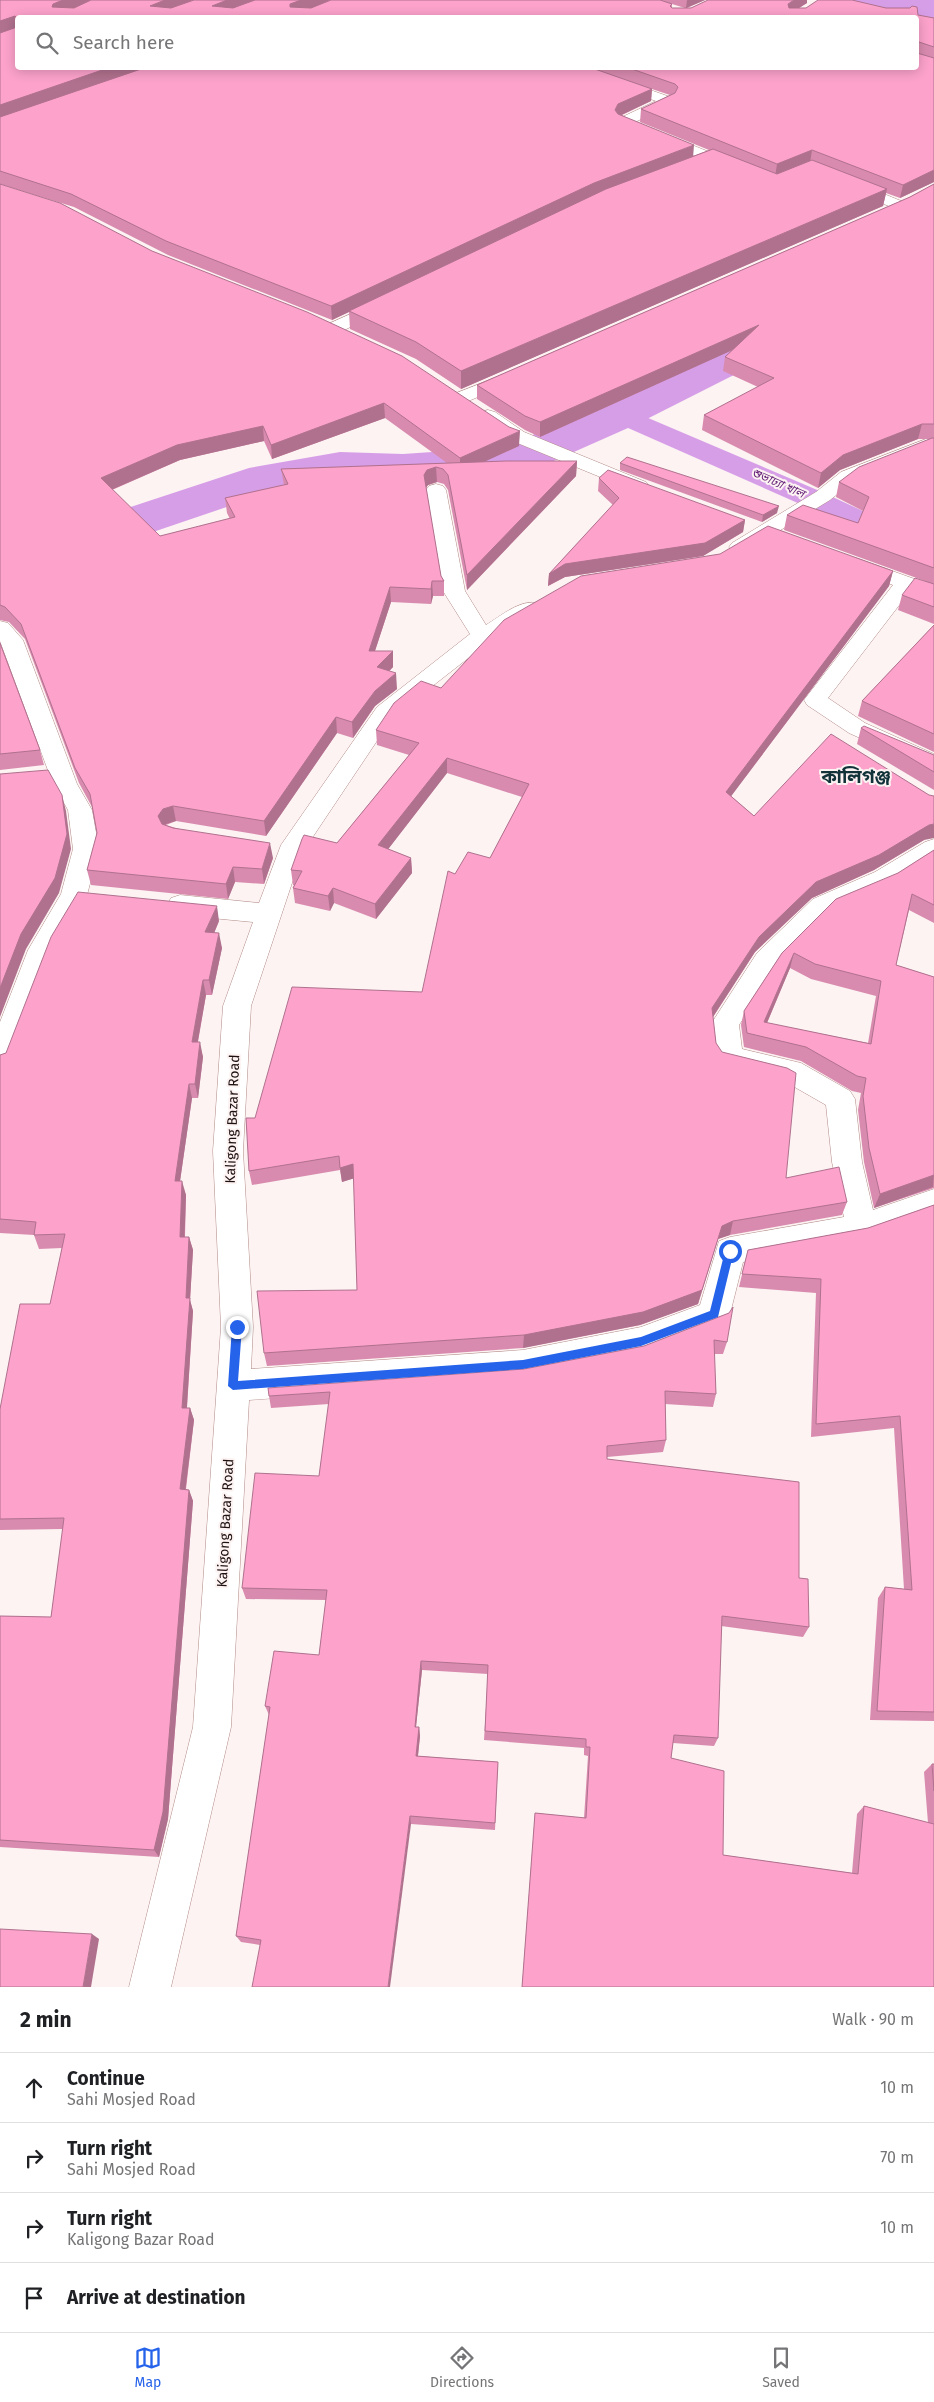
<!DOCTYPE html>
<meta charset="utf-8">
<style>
:root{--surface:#fff;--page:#f6f6f6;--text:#202124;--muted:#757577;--line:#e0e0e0;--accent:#2563eb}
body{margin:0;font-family:"Fira Sans","Noto Sans Bengali",sans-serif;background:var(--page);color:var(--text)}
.stop{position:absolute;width:15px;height:15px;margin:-11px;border:4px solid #2563eb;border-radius:50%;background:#fff}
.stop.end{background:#2563eb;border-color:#fff;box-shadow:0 1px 5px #0008}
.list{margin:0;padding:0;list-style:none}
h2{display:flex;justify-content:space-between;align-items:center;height:65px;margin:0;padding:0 20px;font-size:21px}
h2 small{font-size:16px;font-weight:400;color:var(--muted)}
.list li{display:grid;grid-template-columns:32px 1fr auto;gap:15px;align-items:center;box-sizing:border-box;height:70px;padding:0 20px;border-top:1px solid var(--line)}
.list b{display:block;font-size:19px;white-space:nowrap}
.list p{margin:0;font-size:16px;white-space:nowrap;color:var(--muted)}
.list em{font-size:16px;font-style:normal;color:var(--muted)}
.icon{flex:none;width:28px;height:28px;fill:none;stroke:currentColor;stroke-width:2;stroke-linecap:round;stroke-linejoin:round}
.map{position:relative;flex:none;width:934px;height:1987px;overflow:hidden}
.search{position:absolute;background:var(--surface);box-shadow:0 2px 12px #0003;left:15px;right:15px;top:15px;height:55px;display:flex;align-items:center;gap:12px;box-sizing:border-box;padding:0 18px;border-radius:5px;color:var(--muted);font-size:19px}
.sheet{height:345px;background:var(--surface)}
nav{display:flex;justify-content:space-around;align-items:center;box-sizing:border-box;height:70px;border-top:1px solid var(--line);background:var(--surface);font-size:14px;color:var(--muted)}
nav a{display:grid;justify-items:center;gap:2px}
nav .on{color:var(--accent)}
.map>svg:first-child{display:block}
.water{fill:#d79ee8}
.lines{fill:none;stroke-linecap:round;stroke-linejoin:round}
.canal{fill:#d79ee8;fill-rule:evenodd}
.river{fill:#d79ee8;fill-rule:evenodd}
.minor-casing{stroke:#b18a86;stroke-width:1}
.minor{fill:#fff;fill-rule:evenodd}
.wall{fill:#d98baf;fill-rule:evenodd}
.shaded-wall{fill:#b0718e}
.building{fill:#fca2cb;stroke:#b0718e;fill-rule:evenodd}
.route{fill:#2563eb}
.labels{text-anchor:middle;stroke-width:4;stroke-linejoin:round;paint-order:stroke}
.far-water-label{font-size:12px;font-style:italic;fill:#67247a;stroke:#fcf3f2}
.street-label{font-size:14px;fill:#1f1110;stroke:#fcf3f2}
.district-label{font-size:19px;font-weight:bold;fill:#12323a;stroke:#fcf3f2}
</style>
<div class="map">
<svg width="934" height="1987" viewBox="0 0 934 1987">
<rect width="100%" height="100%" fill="#fcf3f2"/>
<path class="water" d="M845,0h89v21z"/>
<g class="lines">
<path class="canal" d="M620,406l202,86 112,52v21l-11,-2 -123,-59 -190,-84 -4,-6 4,-6z"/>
<path class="river" d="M934,246v28l-297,150 -106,47 -17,5 -111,8 -63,-2 -81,14 -259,88v-34l249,-82 91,-16 63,2 102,-7 98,-43 316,-155z"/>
<defs>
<g id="minor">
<path d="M571,68h17l85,30 2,3 -2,3 -38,18 104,42 2,3 -7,4 -5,-1 -111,-45 -2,-3 2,-3 38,-18 -84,-30z"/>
<path d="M850,180l56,23 3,3 -3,3h-10l-51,-21 -3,-3 3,-3z"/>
<path d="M384,299l6,1 2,4 -2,4 -52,25h-12l-3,-4 3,-4z"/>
<path d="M510,372l6,1 3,4 -3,4 -50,21h-12l-3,-4 3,-4z"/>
<path d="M488,410l7,2 29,20 122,50 3,4 -3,4 -7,2 -7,-2 -122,-50 -29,-20 -2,-4 2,-4z"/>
<path d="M926,439l8,1v12l-6,-1 -73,29 -25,20 -84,51 -7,2 -7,-2 -3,-4 3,-4 84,-51 25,-20z"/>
<path d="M436,484l7,2 3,4 19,101 21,34c15,-9 34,-26 52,-22l3,5 -3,5 -48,28 -97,76 -91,136 -51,153 -8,145 10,176 -2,42 272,-19 118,-23 59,-22 19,-64 11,-4 114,-20 -12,-55 -6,-57 -42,-24 -65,-16 -4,-8 -4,-33 46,-71 56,-54 62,-27 50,-30 9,-3v21l-41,26 -62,27 -54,54 -38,58 3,24 59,14 49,28 5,8 7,63 11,48 61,-21v26l-72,25 -119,22 -13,52 -5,10 -84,33 -118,23 -274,20 -18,327 -60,260h-42l64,-260 28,-400 -8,-176 10,-145 30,-84 -73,-7 -9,-3 -4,-7 4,-7 9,-3 79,8 22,-58 96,-138 93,-73 -27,-43 -17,-101 3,-4z"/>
<path d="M856,558l78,28v13l-24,-8 -82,107 37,25 69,31v18l-85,-39 -42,-28 -3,-5 89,-115 -44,-17 -3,-4 3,-4z"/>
<path d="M0,621l8,2 15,17 54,144 15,26 7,39 -12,46 -33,56 -40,108 -4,8 -10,3v-48l28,-72 33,-56 12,-45 -5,-39 -15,-26 -53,-143z"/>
</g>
</defs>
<use href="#minor" class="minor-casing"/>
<use href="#minor" class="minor"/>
</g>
<g class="wall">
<path d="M0,0h705l-18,8 120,-5 -8,5 119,7 16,3v164l-34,16 -14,-5 -3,13 -422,183 -45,-30 -66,-30 -1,-17 -17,8 -164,-65 -94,-48 -74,-23zM672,4l13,4h-13zM18,18l898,50h-898zM652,89l18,6 -29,14 -1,13 69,28 -16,6 -71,-41 29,-14z"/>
<path d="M0,184l519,262 -36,16 94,-1 -1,15 -109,114 -19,-100 -4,-6 -7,-2 -9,3 -2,3 15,88 3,5v15h-11l-2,8 -40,-2 -16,49h18v16l-4,4 8,18 -22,17 -22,32 -16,-5 -71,103 -90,-15 -10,4 107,33 -9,26 -29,-2 -7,17 -137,-14 -4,-15 10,-37 -5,-26 -13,-24 -54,-144 -16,-17 -9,-2zM385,418l62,45 -166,6 3,16 -59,13 2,15 3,6 -70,17 -48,-46 68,-30 84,-19 8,18z"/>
<path d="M934,184v440l-36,-14 4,-15 23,-14 -141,-51 3,-15 71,8 5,-12 -27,-14 3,-15 91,-43h-12l-78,31 -22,18 -116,-58 2,-15 54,-28 -35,-16 2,-14 7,-7 -192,87 -15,-7 -48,-31v-14l433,-188z"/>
<path d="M620,463l157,50 -15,9 -142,-52z"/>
<path d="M599,478l146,42 -2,12 -40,24 -138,21 -17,9 1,-12 64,-69 -15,-14z"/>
<path d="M893,571l-4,15 -158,210 23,20 175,-21 -5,45 -50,30 -62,28 -57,54 -42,65 3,26 70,135 61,24 -5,13 -112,20 -12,4 -20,65 -58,21 -117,23 -256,18 -3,-13 93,-63 -3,-112 -12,4 -2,-12 -88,15 -3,-14 6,-53 167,-126 33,-118 35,-16 32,-61 -75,-24 -59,76 23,9 1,15 -36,46 -42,-16 -4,8 -35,-8 -2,-15 1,-3h-1l-2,-15 46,-27 72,-88 -32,-10 -1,-15 65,-42z"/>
<path d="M934,625v127l-76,-36 4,-15z"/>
<path d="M0,643l40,107 4,15 -44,5z"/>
<path d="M861,728l73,27v35l-77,-46z"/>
<path d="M934,850v73l-25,-13 -13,55 38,12v211l-60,20 -10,-46 -6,-52 3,-17 -9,-2 -51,-30 -57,-14 -3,-22 3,-14 38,-58 116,-80zM790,968l21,11 65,17 -8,47 -101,-20z"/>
<path d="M219,921l-5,12 8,15 -10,47h-6l-8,47 5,15 -5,41h-6l-12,83 6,14 -1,42h4l4,13 -3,50 3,11 -6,97h3l4,12 -8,69 3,1 4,11 -25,318 -9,38 -159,-10v-231l51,1 12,-88 -63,1v-121l50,-105 12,-56 -23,1 -5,-14 -34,-2v-178l6,-2z"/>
<path d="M934,1205v516l-64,-1 8,-122 7,-11 19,2 -10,-161 -83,9 5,-144 -77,-6 9,-37 120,-22z"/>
<path d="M729,1313l-2,29 -4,12h-9l2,40 -3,13 -48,-3 1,36 -3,12 -56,5v2l192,119 10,49 -6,10 -82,-11 -3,112 -4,8 -41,-3 -2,15 52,97 129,18 5,-59 7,-8 64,17 -4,-51 8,-8h2v223h-412l13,-174 49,5 4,-62 -4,-1v-7l-100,-8 4,-66 -66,-4 -6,57h3l1,9 -2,20 80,6 -3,68 -84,-6 -151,121 -19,-3 -5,-6 33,-221 -4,-9 54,-51 7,-55 -80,-1 -4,-11 77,-112 10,-72 -58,4 -2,-12 255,-27 120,-23z"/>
</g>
<g class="shaded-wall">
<path d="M63,0h30l-38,16 -3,-9 1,-3z"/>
<path d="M165,0h28l-39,18 -4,-12z"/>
<path d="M227,0h28l-40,18 -3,-12z"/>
<path d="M301,0h29l-39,18 -1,-11v-3z"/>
<path d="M687,0h18l-19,8z"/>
<path d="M794,0h13v3l-21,13 2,-12z"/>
<path d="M15,16l2,12 -17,6v-13z"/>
<path d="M108,68h38l-146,51v-14z"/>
<path d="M652,89l-1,12 -34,16 -2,-7 3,-6z"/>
<path d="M694,145l-1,13 -100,38 -261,124 -1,-14 263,-123z"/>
<path d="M812,150l-2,13 -35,14 2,-13z"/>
<path d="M934,170v12l-34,16 3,-13z"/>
<path d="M887,189l-4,17 -422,183v-18z"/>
<path d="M759,325l-2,14 -217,98v-15z"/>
<path d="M384,403l1,15 -113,41 -1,-14z"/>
<path d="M922,424l-4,15 -78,31 -22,18 3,-15 22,-18z"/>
<path d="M263,426l1,15 -84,19 -76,33 -3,-15 76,-33z"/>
<path d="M520,431l-1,15 -59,27v-15z"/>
<path d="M577,461l-1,15 -109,114v-15z"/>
<path d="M436,467l1,15 -9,3 -4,5v-15l3,-5z"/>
<path d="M779,506l-2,7 -15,9 1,-7z"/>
<path d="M745,520l-2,12 -40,24 -138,21 -17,9 1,-12 16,-10z"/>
<path d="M893,571l-4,15 -166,221 3,-15z"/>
<path d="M432,581l1,15 -2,8v-15z"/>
<path d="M390,587l1,15 -21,64 -1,-15z"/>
<path d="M393,651v16l-15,16 -1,-16z"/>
<path d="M396,673l1,16 -22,17 -22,32 -1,-16 23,-31z"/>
<path d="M336,717l1,16 -71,103 -2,-15z"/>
<path d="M447,758v15l-68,88 -1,-16z"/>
<path d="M62,795l4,16 5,38 -12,44 -33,56 -26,68v-29z"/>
<path d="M173,806l3,15 -10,3 -5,7 -3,-15 5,-7z"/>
<path d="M934,824v14l-10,2 -50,30 -62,28 -57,54 -46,71 3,-15 47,-71 57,-55 113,-57z"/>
<path d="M270,843l3,15 -9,26 -2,-15z"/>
<path d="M411,858l1,15 -36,46 -1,-15z"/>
<path d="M233,867l2,15 -7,17 -2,-15z"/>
<path d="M333,888l1,15 -4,8 -2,-15z"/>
<path d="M217,906l2,15 -11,27 -3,-16z"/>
<path d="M219,933l3,15 -10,47 -3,-15z"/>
<path d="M794,953l-4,15 -29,69 3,-15z"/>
<path d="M203,980l3,15 -11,62 -3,-15z"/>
<path d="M200,1042l3,15 -5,41 -3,-14z"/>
<path d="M189,1084l3,14 -14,97 -3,-14z"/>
<path d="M353,1164l2,14 -13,4 -2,-14z"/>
<path d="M934,1175l-1,12 -59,21 6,-14z"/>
<path d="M182,1181l4,14 -2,56 -4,-14z"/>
<path d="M733,1221l-3,14 -12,4 -20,65 -58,21 -117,23 1,-13 198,-109z"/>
<path d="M189,1237l4,13 -3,50 3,11 -7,109 -4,-12 4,-110z"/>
<path d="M190,1408l4,12 -10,81 -4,-12z"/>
<path d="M189,1490l4,11 -25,318 -9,38 -5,-7z"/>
<path d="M421,1661l1,9 -7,66v-9z"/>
<path d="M419,1727l1,9 -3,28 -1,-8z"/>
<path d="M410,1816l1,8 -21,163h-2z"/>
<path d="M92,1934l7,5 -8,48h-8z"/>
</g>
<g class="building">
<path d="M0,0h63l-10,4 -1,3 22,1 17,-8h74l-15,6 21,2 23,-8h33l-15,6 21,2 22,-8h46l-11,4v3l21,1 20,-8h329l12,4 -2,2 2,2h19l17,-8h86l-6,4 1,4h17l12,-8h34l34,8h24l2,-2 5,1 1,8 16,3v29l-15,-5 -2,2v9l17,5v112l-31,15 -91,-35 -35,14 -136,-55 34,-16 3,-6 -3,-3 -46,-16h287v-50h-898v50h90l-108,37v-72l17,-6v-9l-2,-2 -15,5z"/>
<path d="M144,68h448l60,21 -34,15 -3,6 3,4 76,31 -100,38 -263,123 -165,-65 -95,-47 -71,-23v-54z"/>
<path d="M713,149l64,25 35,-14 75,29 -426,182 -45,-29 -67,-31 257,-122z"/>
<path d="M0,184l60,19 92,48 155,61 95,44 107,71 11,4 -60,27 -76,-55 -113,42 -8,-19 -86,19 -76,33 59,58 75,-19 -10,-19 63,-14 -7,-15 225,-8h71l-110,114 -19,-100 -5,-6 -7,-2 -9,3 -3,5 17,101 3,5h-12l-1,8 -41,-2 -21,64h24l-16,16 19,6 -21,18 -23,31 -16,-5 -72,104 -91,-15 -10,3 -5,7 4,8 11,4 97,15 -8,26 -29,-2 -7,17 -139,-14 10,-37 -7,-39 -15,-26 -54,-144 -16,-17 -5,-2z"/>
<path d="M934,184v240h-12l-79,31 -22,18 -117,-58 70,-37 -49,-21 34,-32 -219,97 -15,-6 -48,-31 433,-188z"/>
<path d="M932,438h2v130l-147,-53 16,-10 55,18 11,-26 -30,-15 20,-15z"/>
<path d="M627,457l152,49 -16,9 -143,-52z"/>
<path d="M608,470l137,50 -40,23 -140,21 -16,10 70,-76 -20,-20z"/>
<path d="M768,526l125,45 -167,221 28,24 77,-82 98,61 5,1v28l-5,1 -50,30 -63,27 -57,55 -47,71 4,35 6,9 65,16 9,5 -10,105 53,-11 8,35 -114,19 -11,5 -20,64 -59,22 -119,23 -260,18 -7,-62 100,-1 -4,-126 -13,4 -1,-12 -90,15 -3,-53h9l37,-131 130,5 26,-121 7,3 13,-22 22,6 39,-74 -82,-26 -69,87 33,13 -36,46 -42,-16 -5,8 -35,-8 9,-17 -11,-1 11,-31 2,-4 33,8 82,-100 -43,-13 18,-27 27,-22 20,7 63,-68 77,-44 139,-22z"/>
<path d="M915,578l19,6v23l-32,-12z"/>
<path d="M934,625v109l-72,-33z"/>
<path d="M0,643l40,107 -40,4z"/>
<path d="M864,726l70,29v17l-73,-44z"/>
<path d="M48,770l14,25 5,39 -12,44 -34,56 -21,54v-214z"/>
<path d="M934,850v55l-22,-11 -16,71 38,12v198l-54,19 -11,-46 -6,-52 3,-18 -9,-2 -51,-29 -59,-14 -3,-22 38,-58 54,-54 62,-26zM794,953l21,11 66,17 -10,63 -107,-22z"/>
<path d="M78,892l139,14 -12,26 14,1 -10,47h-6l-11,62h8l-5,42h-6l-14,97h7l-2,56h9l-3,61h4l-8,110h8l-10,81 9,1 -26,322 -9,38 -154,-10v-224l51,1 13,-99 -64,1v-110l20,-105h30l15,-70 -31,1 2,-13 -36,-3v-164l6,-2 45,-116z"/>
<path d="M934,1205v507l-57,-1 8,-124 27,3 -12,-174 -84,8 5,-145 -79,-5 6,-24 120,-22z"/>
<path d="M733,1307l-6,35 -13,-2 2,54 -51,-3 1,49 -59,6v13l192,23v96l9,1 1,48 -87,-11 -4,122 -44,-3 -3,23 53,13 -1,84 135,19 6,-68 70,18v163h-412l13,-174 51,5 4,-71h-4v-8l-101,-8 3,-66 -67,-4 -6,66h4l-3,29 82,6 -3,61 -85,-7 -22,171h-136l9,-47 -25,-4 34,-229 -5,-1 9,-55 45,4 8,-65 -85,-2 13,-115 64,3 11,-84 -61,4 -1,-8 256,-19 120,-23 85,-33z"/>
<path d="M932,1764h2v27z"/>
<path d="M0,1929l92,5 -9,53h-83z"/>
</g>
<path class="route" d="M730,1247l4,4 -16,66 -77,29 -118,23 -290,21 -5,-4 4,-59 5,-5 5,5 -4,54 285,-21 118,-23 69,-26 15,-60z"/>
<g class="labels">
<g class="far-water-label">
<text transform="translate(778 483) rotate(24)" y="4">শুভাঢ্যা খাল</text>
</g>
<g class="street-label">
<text transform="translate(232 1119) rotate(-88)" y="5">Kaligong Bazar Road</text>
<text transform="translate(225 1523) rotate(-87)" y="5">Kaligong Bazar Road</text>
</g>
<g class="district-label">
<text x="856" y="783">কালিগঞ্জ</text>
</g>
</g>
</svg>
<div class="stop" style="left:730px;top:1251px"></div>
<div class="stop end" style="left:237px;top:1327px"></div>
<div class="search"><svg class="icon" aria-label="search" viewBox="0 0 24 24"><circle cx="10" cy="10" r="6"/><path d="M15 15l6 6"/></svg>Search here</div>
</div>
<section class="sheet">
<h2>2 min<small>Walk · 90 m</small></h2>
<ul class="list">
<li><svg class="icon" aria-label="ahead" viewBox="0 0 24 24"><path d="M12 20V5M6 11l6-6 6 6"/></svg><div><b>Continue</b><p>Sahi Mosjed Road</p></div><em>10 m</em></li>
<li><svg class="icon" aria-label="right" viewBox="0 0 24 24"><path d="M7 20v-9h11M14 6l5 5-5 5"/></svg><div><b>Turn right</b><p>Sahi Mosjed Road</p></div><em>70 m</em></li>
<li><svg class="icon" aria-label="right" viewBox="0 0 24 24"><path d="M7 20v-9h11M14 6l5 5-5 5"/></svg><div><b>Turn right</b><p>Kaligong Bazar Road</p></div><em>10 m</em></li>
<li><svg class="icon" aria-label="arrive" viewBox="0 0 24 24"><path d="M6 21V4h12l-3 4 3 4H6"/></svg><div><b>Arrive at destination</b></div></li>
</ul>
</section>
<nav>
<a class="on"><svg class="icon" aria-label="map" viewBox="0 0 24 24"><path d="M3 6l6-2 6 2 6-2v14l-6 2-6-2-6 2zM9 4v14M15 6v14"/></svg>Map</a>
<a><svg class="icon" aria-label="directions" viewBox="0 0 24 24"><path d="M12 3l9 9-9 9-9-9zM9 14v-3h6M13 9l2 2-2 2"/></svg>Directions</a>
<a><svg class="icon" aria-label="saved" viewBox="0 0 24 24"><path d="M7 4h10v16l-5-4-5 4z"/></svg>Saved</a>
</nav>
